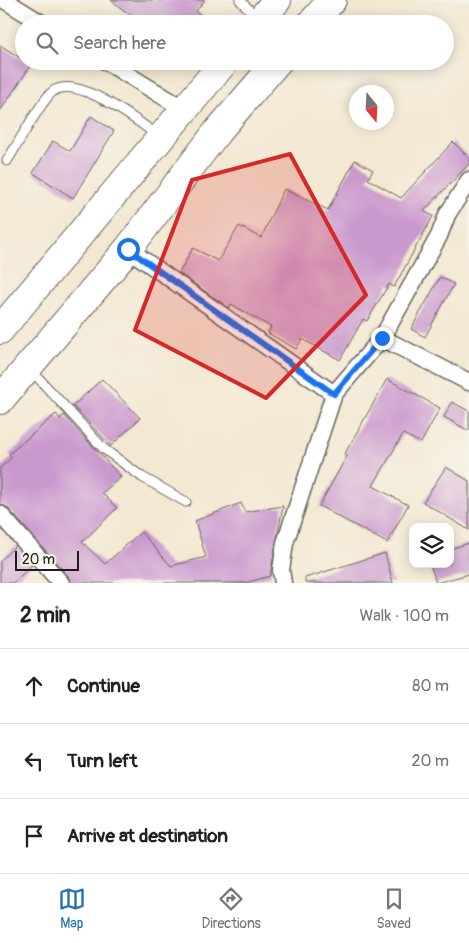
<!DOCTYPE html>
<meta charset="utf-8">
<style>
:root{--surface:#fff;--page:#f2f2f2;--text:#202124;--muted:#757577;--line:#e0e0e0;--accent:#1f6fb2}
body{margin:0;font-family:Pangolin,sans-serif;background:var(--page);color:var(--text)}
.controls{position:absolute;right:15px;bottom:15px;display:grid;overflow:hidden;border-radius:10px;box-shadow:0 2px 12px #0003}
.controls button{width:45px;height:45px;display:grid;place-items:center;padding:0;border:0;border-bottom:1px solid var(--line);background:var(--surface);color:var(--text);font:25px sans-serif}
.compass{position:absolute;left:349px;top:85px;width:45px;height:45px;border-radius:50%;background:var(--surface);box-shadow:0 2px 12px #0003;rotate:162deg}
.scale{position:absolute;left:15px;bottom:12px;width:64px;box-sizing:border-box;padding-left:5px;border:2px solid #1c1c1c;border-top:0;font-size:14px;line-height:18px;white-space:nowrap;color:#1c1c1c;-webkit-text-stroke:4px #f7f3e8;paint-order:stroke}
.stop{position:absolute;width:15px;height:15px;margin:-11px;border:4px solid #1a73e8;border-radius:50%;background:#fff}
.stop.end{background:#1a73e8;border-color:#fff;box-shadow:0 1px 5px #0008}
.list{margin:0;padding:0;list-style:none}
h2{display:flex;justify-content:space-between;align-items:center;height:65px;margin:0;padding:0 20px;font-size:21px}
h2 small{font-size:16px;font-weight:400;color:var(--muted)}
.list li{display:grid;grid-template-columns:32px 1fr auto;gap:15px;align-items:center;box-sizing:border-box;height:75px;padding:0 20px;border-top:1px solid var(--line)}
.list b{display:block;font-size:19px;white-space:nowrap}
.list em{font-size:16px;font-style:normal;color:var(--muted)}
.icon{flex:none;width:28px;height:28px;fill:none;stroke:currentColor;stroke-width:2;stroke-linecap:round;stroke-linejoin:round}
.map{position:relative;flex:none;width:469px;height:583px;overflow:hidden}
.search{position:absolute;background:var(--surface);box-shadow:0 2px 12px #0003;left:15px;right:15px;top:15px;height:55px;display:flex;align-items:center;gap:12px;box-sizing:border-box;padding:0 18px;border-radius:28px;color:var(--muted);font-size:19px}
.sheet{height:290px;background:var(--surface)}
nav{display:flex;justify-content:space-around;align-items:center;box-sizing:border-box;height:70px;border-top:1px solid var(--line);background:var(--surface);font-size:14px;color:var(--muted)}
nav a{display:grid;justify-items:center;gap:2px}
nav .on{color:var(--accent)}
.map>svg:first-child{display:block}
.building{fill:#c998cd}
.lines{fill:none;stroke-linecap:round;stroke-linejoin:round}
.lane-casing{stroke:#67635c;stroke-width:11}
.street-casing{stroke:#67635c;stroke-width:19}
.highway-casing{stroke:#67635c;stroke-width:30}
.lane{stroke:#fff;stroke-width:9}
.street{stroke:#fff;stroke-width:16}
.highway{stroke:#fff;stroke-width:28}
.route{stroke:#1a73e8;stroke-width:6}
.marked{fill:#d62828;fill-opacity:0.2;stroke:#d62828;stroke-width:4;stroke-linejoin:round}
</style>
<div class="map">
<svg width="469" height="583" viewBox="0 0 469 583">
<rect width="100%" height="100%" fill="#f7f3e8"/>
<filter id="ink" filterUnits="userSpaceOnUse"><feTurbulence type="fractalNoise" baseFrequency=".02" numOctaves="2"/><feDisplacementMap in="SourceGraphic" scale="10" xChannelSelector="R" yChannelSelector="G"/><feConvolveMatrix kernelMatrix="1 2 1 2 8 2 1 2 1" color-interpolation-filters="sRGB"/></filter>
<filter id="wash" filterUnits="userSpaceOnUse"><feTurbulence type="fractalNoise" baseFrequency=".0096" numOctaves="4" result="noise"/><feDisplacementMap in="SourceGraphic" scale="20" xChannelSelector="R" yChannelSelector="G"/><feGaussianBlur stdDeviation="1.12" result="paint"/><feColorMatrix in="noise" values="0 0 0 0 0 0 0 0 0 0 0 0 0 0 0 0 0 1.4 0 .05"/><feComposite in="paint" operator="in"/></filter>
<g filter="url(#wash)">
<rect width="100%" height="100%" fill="#f3e8d2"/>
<g id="blocks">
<g class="building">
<path d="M111,0h94l-9,11 15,13h-70z"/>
<path d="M0,45l31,20 -31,46z"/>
<path d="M91,116l23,15 -41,67 -40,-25 20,-32 17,10z"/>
<path d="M453,142l16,16v6l-45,47 9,5 -39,71 -5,-3 -22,37 -4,-2 -23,41 -38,-21 -6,10 -28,-16 3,-6 -40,-23 -2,4 -50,-35 14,-25 25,13 21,-35 22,12 23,-49 44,21 27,-50 18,10 -5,9 33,19z"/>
<path d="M440,277l14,7 -29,53 -14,-8z"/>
<path d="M102,379l38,39 -29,28 -38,-40z"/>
<path d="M387,379l53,29 -19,35 -18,-9 -30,52 35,19 -21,38 -68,-37 28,-50 -3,-1z"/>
<path d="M452,402l17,9v20l-25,-14z"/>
<path d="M56,414l4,5 4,-4 57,62 -19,16 15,15 -35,34 23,22 36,-32 30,34 35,-9 -11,-36 46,-18 4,9 38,-6 -13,70 -25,7h-174l-3,-7 -61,-69 -7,-3v-36l12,-11 -3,-3z"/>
<path d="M446,467l23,14v49l-46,-28z"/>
<path d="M469,543v31l-33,9 -6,-19h20v-15z"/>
<path d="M15,546l17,19 -19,18h-13v-22z"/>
<path d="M385,553l8,30h-88v-5z"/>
</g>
</g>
</g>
<g filter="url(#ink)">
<use href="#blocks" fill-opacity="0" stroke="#67635c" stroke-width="1"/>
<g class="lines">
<defs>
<g id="lane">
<path d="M240,0l18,19"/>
<path d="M7,161c11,-17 31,-55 44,-68 24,-22 87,29 108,43"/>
<path d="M30,369l74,80 38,28 44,25"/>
</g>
<g id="street">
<path d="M4,0l39,24"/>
<path d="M105,61l79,48"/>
<path d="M128,249l206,145"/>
<path d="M382,338l87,44"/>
<path d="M0,514l61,69"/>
<path d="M283,583l-2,-13 4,-27 49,-149 48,-56 57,-102 8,-21 22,-35"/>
</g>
<g id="highway">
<path d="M257,24l20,-24"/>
<path d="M311,24l21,-24"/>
<path d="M0,330l225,-269"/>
<path d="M0,400l128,-151 89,-117 61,-71"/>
</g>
</defs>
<use href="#lane" class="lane-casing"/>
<use href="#street" class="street-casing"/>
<use href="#highway" class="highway-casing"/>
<use href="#lane" class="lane"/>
<use href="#street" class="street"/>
<use href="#highway" class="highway"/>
</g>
</g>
<g class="lines" filter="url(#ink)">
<path class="route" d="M128,249l206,145 48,-56"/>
</g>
<path class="marked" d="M290,154l76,141 -100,103 -131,-68 57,-150z"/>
</svg>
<div class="controls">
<button><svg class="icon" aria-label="layers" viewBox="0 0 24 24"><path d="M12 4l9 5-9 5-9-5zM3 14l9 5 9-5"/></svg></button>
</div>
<svg class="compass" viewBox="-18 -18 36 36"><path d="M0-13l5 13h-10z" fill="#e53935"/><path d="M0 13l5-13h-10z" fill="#757577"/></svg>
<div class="scale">20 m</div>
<div class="stop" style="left:128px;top:249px"></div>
<div class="stop end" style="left:382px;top:338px"></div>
<div class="search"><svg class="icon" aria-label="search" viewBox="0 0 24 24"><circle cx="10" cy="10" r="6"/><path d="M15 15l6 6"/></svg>Search here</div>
</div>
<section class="sheet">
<h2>2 min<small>Walk · 100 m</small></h2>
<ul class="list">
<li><svg class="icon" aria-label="ahead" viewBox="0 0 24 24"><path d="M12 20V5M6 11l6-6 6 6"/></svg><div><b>Continue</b></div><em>80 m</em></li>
<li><svg class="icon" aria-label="left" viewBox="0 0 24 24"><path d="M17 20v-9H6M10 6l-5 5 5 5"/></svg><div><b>Turn left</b></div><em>20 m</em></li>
<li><svg class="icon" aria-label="arrive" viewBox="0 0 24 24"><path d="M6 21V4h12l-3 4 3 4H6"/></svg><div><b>Arrive at destination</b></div></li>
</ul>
</section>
<nav>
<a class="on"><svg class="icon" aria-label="map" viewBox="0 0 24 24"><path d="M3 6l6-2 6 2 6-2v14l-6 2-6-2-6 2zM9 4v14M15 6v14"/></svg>Map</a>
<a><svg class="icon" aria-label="directions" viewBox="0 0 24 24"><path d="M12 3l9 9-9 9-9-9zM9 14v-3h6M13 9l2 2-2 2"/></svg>Directions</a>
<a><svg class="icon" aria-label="saved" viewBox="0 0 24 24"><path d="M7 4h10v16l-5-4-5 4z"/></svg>Saved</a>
</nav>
